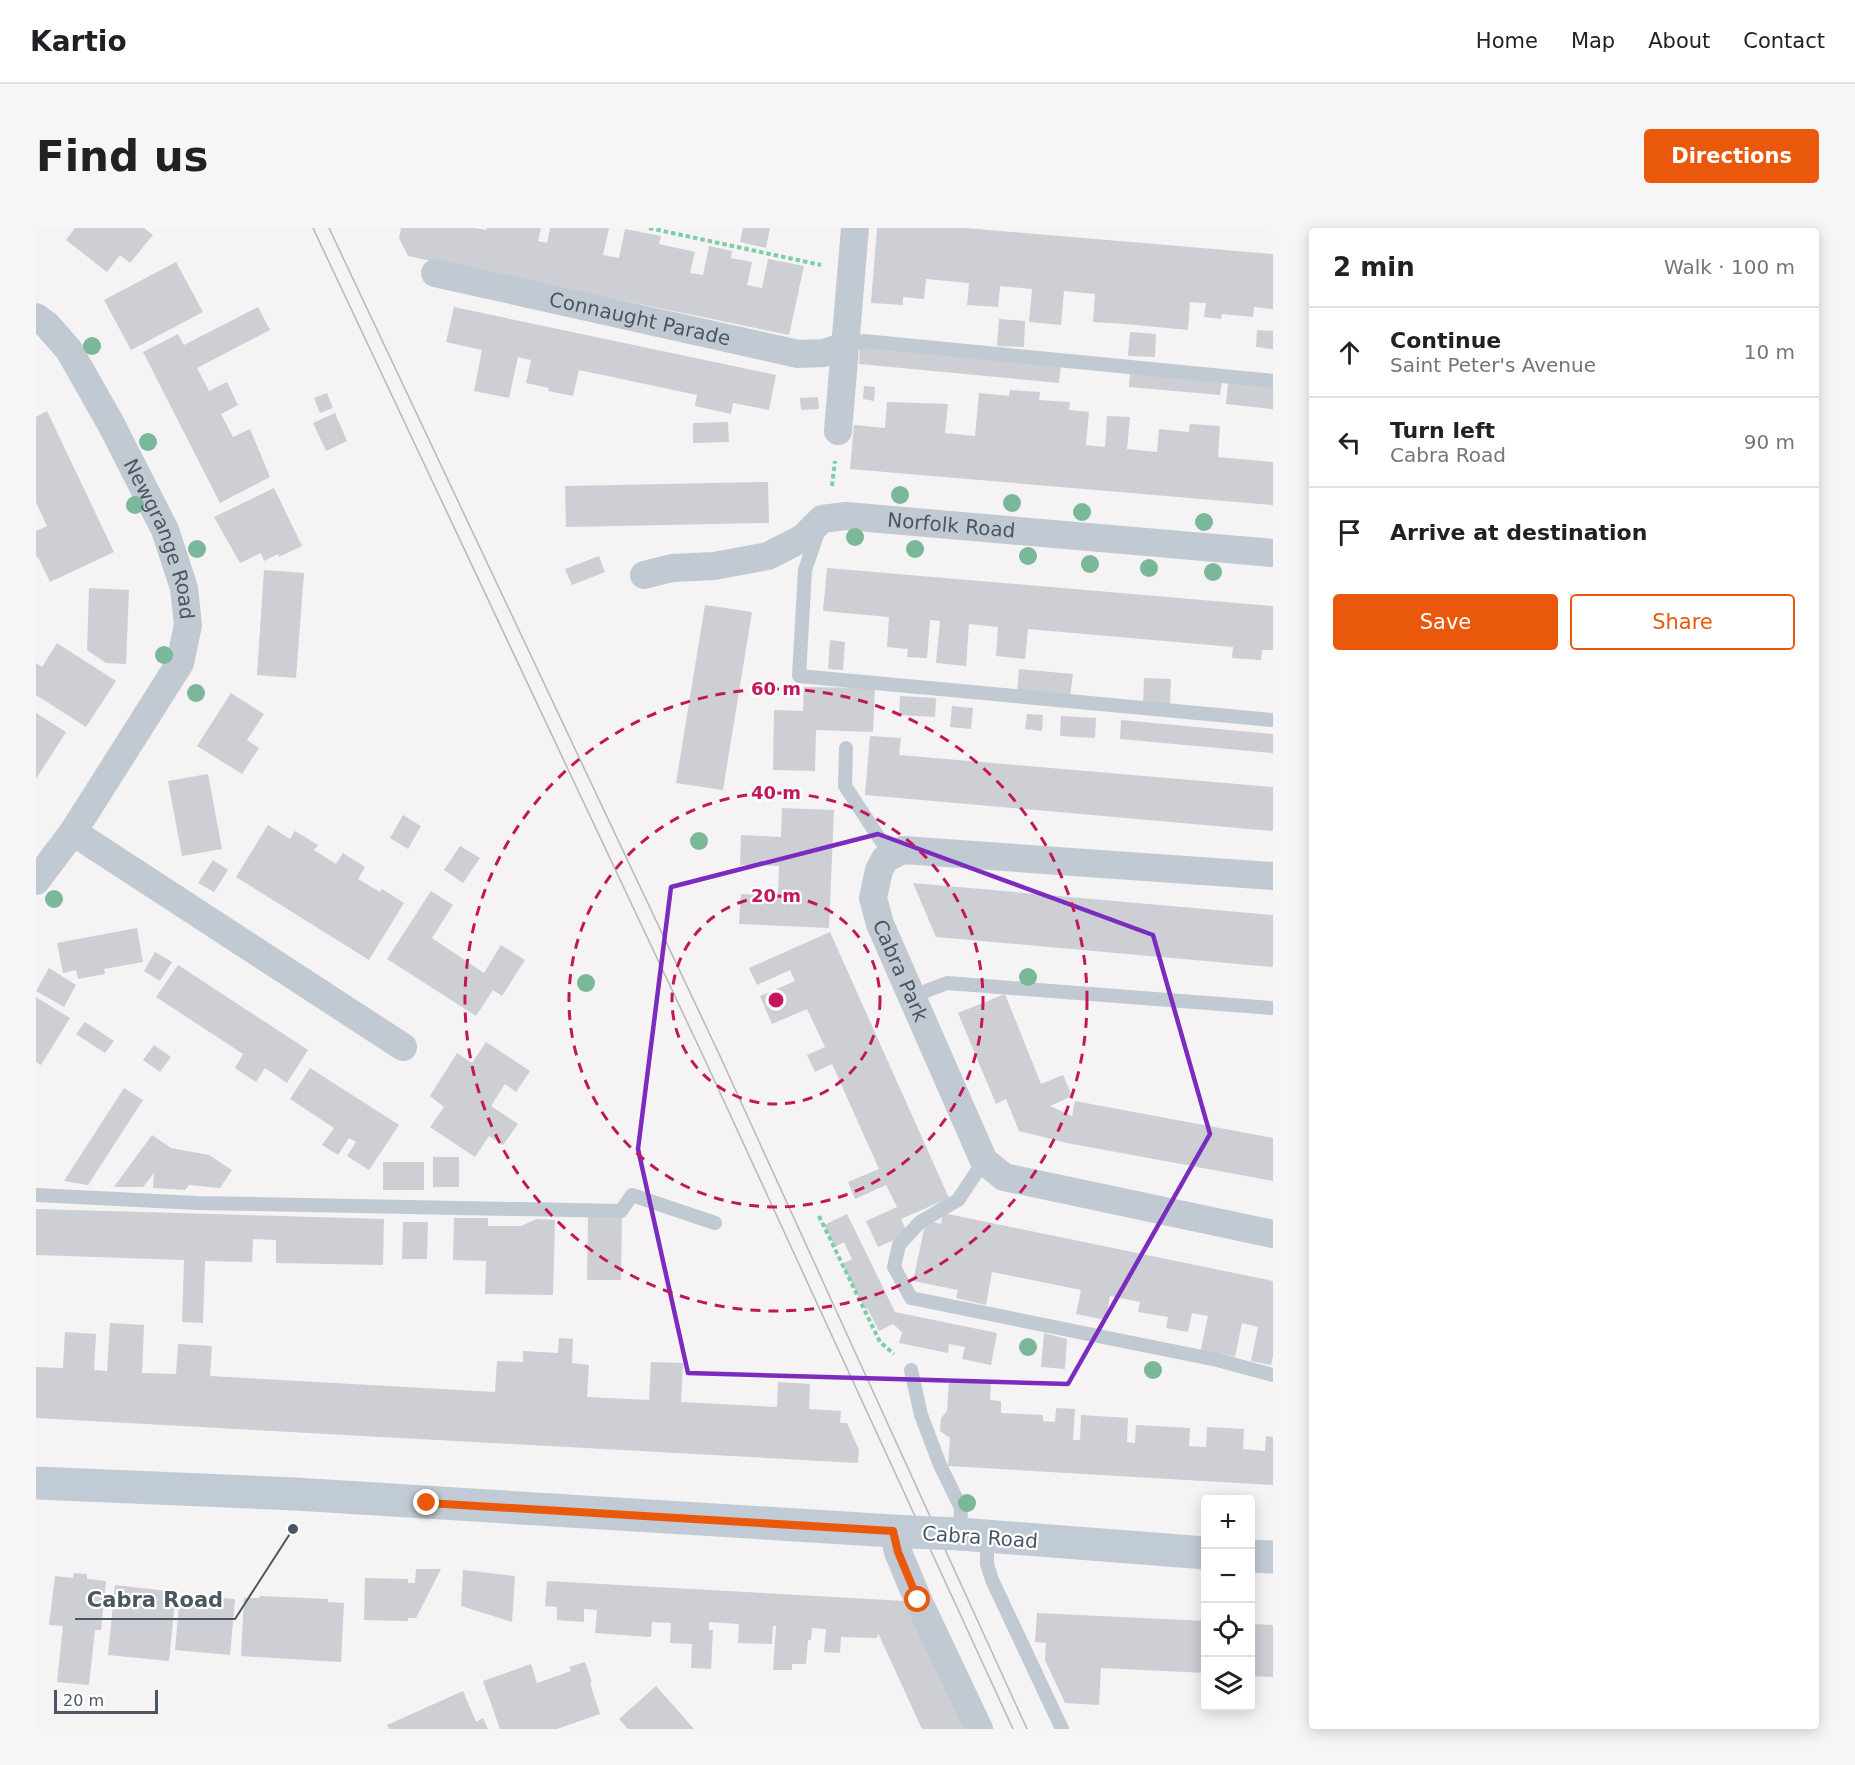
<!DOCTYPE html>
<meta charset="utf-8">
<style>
:root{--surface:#fff;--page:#f6f6f6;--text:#202124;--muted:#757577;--line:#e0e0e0;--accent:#ea580c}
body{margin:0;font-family:"DejaVu Sans",sans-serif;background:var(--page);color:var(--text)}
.controls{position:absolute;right:18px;bottom:18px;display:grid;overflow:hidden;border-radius:6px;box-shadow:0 3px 15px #0003}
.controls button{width:54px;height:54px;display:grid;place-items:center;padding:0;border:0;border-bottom:2px solid var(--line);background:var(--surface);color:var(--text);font:30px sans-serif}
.scale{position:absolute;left:18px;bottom:15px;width:104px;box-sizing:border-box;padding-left:6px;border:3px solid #4a5661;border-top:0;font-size:16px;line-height:21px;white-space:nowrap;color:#4a5661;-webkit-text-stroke:4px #fff;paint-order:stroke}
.stop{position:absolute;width:18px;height:18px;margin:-14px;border:4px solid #ea580c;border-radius:50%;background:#fff}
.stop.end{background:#ea580c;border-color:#fff;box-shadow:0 2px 6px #0008}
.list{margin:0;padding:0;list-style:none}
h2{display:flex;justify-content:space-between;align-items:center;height:78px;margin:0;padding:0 24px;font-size:26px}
h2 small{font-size:20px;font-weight:400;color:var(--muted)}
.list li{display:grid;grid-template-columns:39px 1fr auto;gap:18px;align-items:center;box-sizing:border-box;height:90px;padding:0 24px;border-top:2px solid var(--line)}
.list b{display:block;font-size:22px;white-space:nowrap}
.list p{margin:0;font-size:20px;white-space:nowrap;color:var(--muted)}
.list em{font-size:20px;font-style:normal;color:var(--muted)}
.actions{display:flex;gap:12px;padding:18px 24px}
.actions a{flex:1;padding:14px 0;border:2px solid var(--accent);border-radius:6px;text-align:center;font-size:21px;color:var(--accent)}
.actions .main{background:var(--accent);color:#fff}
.icon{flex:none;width:33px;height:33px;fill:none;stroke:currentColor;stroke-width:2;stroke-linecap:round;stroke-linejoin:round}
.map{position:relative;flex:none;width:1237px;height:1501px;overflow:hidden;border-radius:6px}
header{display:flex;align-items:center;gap:36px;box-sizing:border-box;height:84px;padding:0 30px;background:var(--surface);border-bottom:2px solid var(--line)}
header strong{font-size:28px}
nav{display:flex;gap:33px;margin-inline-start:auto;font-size:21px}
.intro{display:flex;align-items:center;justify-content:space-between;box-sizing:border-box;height:144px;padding:0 36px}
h1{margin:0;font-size:42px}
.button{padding:15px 27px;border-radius:6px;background:var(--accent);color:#fff;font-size:21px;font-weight:700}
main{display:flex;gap:36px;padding:0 36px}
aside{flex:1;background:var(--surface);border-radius:6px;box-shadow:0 3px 15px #0003}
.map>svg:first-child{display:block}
.building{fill:#cdcfd5}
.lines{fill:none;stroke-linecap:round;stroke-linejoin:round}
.path{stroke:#7ad0a6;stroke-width:4;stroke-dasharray:4.5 3;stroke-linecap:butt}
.service{stroke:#c1cad2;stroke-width:14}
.minor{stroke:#c1cad2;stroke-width:28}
.secondary{stroke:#c1cbd6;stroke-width:33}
.tram{stroke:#b5b8bd;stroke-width:1.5}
.secondary-bridge{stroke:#c1cbd6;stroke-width:33}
.tree{fill:#7bb799}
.route{stroke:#ea580c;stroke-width:8}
.marked{fill:none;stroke:#7b2cbf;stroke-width:4.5;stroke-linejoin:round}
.ring{fill:none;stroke:#c2185b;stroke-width:3;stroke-dasharray:10 8}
.labels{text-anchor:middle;stroke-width:4.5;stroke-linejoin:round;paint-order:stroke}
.street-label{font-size:20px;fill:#4a5661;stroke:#fff}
.centre{fill:#c2185b;stroke:#fff;stroke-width:3}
.ring-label{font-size:18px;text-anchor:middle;font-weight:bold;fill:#c2185b;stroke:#fff;stroke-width:4.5;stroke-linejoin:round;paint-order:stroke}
.leader{fill:none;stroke:#4a5661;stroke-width:2}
.callout-dot{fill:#4a5661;stroke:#fff;stroke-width:2}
.callout-label{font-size:21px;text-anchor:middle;font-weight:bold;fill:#4a5661;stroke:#fff;stroke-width:4.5;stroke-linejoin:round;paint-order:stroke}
</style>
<header>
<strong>Kartio</strong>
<nav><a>Home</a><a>Map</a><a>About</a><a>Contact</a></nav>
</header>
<div class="intro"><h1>Find us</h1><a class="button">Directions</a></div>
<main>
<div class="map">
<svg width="1237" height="1501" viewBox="0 0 1237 1501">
<rect width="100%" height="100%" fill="#f5f3f3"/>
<g class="building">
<path d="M39,0h69l9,7 -23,28 -10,-8 -13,17 -41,-32z"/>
<path d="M365,0h74l11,2 1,-2h54l-3,13 9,2 3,-15h59l-6,27 16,3 6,-29 36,7 -2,8 36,8 -5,21 13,2 6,-29 23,5 -1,7 21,4 -5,23 15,3 6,-29 36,7 -15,69 -381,-79 -9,-18z"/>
<path d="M707,0h27l-4,20 -26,-6z"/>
<path d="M841,0h89l307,26v55l-19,-2 -1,10 -31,-3 -1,5 -17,-2 2,-14 -16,-1 -2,28 -63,-6 -32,-2 2,-28 -31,-3 -3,34 -32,-3 3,-33 -32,-3 -2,21 -31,-2 2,-22 -43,-4 -2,20 -21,-2v8l-32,-2z"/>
<path d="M140,34l27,50 -72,38 -27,-50z"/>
<path d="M222,79l12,23 -73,38 12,23 18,-9 11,23 -17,9 12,23 17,-8 20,48 -50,26 -77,-151 35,-18 6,11z"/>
<path d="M418,79l322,68 -7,35 -36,-7 -2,11 -36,-8 2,-11 -118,-25 -6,26 -25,-5 1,-3 -23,-5 5,-23 -13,-3 -9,41 -35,-7 8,-41 -36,-8z"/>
<path d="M963,91l26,2 -1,26 -27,-1z"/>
<path d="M1221,102l16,1v18l-17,-2z"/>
<path d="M1094,104l26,2 -1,23 -27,-1z"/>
<path d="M824,118l201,19 -2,18 -200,-19z"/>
<path d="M1094,145l92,8 -2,14 -91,-8z"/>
<path d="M1192,155l45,4v22l-47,-5z"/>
<path d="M828,158l11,1 -1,14 -11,-2z"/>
<path d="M974,162l30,2 -1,8 31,2 -1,8 20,2 -3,33 19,2 2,-31 23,1 -3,32 30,3 2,-23 30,3 1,-8 30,2 -2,31 55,5v43l-423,-36 4,-44 31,3 2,-26 61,2 -3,29 30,3 4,-43 30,3z"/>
<path d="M291,165l6,15 -13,5 -6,-15z"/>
<path d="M782,169l1,12 -18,1 -1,-12z"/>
<path d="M11,183l67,141 -64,30 -11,-23 -3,-3v-25l11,-5 -11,-24v-85z"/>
<path d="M299,185l12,28 -21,10 -13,-28z"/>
<path d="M692,194l1,20 -36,1v-20z"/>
<path d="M732,254l1,41 -203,4 -1,-41z"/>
<path d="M238,260l28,58 -23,11 -1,-3 -14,7 -3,-8 -21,10 -26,-46z"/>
<path d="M563,328l6,16 -33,13 -7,-16z"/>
<path d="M791,340l446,38v44h-11l-1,10 -29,-2 1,-11 -205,-18 -3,30 -29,-3 2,-29 -29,-3 -3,42 -30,-3 4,-42 -10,-1 -3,38 -20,-1 1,-8 -21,-2 2,-30 -66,-6z"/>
<path d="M228,342l40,3 -8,105 -39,-3z"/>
<path d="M53,360l40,2 -3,74 -20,-1 -19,-13z"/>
<path d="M669,377l47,7 -29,178 -47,-7z"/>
<path d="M794,412l15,2 -2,28 -15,-1z"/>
<path d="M21,415l59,38 -30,46 -50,-32v-32l6,4z"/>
<path d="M983,441l54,5 -3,23 -53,-5z"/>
<path d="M1108,450l27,1 -1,25 -27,-1z"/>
<path d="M768,459l71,1 -2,44 -57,-2 -1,41 -42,-1 1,-60 29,1z"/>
<path d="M195,465l33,21 -17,26 12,8 -17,26 -45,-28z"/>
<path d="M864,468l36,2 -1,19 -36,-2z"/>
<path d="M916,478l21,2 -2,21 -21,-2z"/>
<path d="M0,485l30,19 -30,47z"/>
<path d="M991,486l16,1 -1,16 -17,-2z"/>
<path d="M1025,488l35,2 -1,20 -35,-2z"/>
<path d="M1085,492l152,14v19l-153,-14z"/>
<path d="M834,508l31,2 -2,17 374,32v44l-408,-36z"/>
<path d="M172,546l14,75 -40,7 -14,-75z"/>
<path d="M746,580l52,2 -5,118 -90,-4 2,-30 37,2 1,-30 -39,-1 1,-30 40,2z"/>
<path d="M367,587l18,11 -13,23 -18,-11z"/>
<path d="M232,597l22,14 5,-8 23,14 -4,5 22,14 7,-11 22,14 -7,12 22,13 2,-3 22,14 -35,57 -133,-83z"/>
<path d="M424,618l20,12 -17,25 -19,-13z"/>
<path d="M177,632l15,10 -14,22 -16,-9z"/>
<path d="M877,655l360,32v52l-337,-30z"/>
<path d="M395,663l22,14 -21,33 52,35 17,-28 24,15 -23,36 -9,-6 -17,26 -89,-57z"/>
<path d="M101,700l6,34 -39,7 1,5 -27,5 -2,-9 -13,3 -6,-30z"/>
<path d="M794,704l119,266 -48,21 7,15 -30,13 -12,-26 31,-14 -11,-22 -31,14 -7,-17 31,-13 -47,-105 -17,8 -8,-17 18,-8 -18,-38 -35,15 -12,-28 35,-15 -5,-11 -33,15 -8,-17z"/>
<path d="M119,724l17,10 -12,19 -16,-10z"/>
<path d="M142,737l130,85 -21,33 -22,-15 -9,14 -21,-14 8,-14 -87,-57z"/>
<path d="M13,740l27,17 -12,22 -28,-16z"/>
<path d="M969,766l36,90 22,-9 9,21 -22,10 22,10 3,-15 198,37v43l-206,-38 -48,-12 -13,-32 -10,5 -38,-91z"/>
<path d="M0,769l34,21 -29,47 -5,-3z"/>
<path d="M49,794l29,19 -9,12 -29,-19z"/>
<path d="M450,814l44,29 -14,21 -11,-8 -14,22 27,18 -15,21 -14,-9 -14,21 -45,-30 14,-20 -14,-11 27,-43 15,10z"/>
<path d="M118,817l17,12 -11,15 -17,-12z"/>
<path d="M274,840l89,57 -30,45 -22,-14 9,-14 -7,-4 -11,17 -16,-10 12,-17 -44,-29z"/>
<path d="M88,860l19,12 -55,85 -24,-4z"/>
<path d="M116,907l19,13 38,7 23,15 -12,18 -31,-3 -4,5 -32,-2 1,-15 -11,14h-29z"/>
<rect x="397" y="929" width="26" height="30"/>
<rect x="347" y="934" width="41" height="28"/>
<path d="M0,981l348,10 -1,46 -107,-2v-23l-23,-1 -1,23 -47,-1 -2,62 -21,-1 2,-62 -148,-5z"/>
<path d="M907,985l330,68v75l-2,9 -20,-4 7,-34 -16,-4 -7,34 -13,-3 -1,3 -21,-4 8,-37 -16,-3 -4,19 -22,-4 2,-11 -30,-5 2,-10 -30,-6 -4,24 -30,-6 5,-24 -89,-18 -6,33 -30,-7 2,-8 -45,-9 13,-61 15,4z"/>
<path d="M811,986l48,98 102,21 -6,32 -29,-6 3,-12 -16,-3 -1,9 -49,-10 3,-11 -9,-8 -14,7 -12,-23 -2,1 -23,-45 10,-5 -8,-17 -9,5 -11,-22z"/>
<path d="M552,989l34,1 -1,62h-34z"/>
<path d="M418,990h34v8h33l16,-7 18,1 -2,75 -68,-1 1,-33 -33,-1z"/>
<path d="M367,994h25l-1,37h-25z"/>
<path d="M74,1095l34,2 -2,48 34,1 2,-30 34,2 -2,30 285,16 2,-31 26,1v-11l35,2 1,-15 14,1 -1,24 17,2 -2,32 62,3 2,-38 32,1 -2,39 96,5 1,-25 32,2 -1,25 32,2 -1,12h7l12,27 -1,13 -822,-45v-51l27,1 2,-36 31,2 -2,36 13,1z"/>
<path d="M1008,1105l23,6 -2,30 -24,-2z"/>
<path d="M913,1153l42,2 -1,17 11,1v12l42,2v6l12,1 1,-14 19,1 -2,31h7l1,-25 47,3 -1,24 8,1 1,-18 54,3 -1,18 17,1 1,-20 37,2 -1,20 22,2 1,-15 7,1v48l-325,-19 2,-28 -10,-7 1,-13 6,-7z"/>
<path d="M380,1341h25l-25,49h-8v3l-44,-1 1,-42 43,1v4h7z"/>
<path d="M427,1342l52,6 -3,46 -51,-16z"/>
<path d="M38,1345l13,1v5l19,2 -5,49h-6l-6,55 -32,-3 6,-56 -14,-1 6,-49 18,2z"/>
<path d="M511,1353l358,20 69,128h-52l-44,-96 -1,5 -36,-1 -1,16 -16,-1 2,-23 -14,-1 -1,12h-3l-2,24h-14v6h-19l3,-44h-3l-1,18 -34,-1 1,-19 -30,-2v8h4l-2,39 -20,-1 1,-24 -22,-1 1,-20 -19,-1 -1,15 -56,-4 2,-23 -13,-1v13l-27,-2v-13l-12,-1z"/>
<path d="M79,1357l61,7 -7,69 -61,-6z"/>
<path d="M144,1367l55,4 -5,56 -55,-5z"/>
<path d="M224,1368l68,3v3l16,1 -3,59 -100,-6 3,-58h15z"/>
<path d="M1001,1385l169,8v52l-105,-5 -2,37 -34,-2 -20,-43 1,-17 -11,-1z"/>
<path d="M1215,1396l22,1v52l-22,-1z"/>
<path d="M549,1434l7,20 -2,1 10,31 -43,15h-57l-17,-48 48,-17 6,19 34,-12 -2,-4z"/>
<path d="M620,1458l24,27 14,16h-66l-9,-10z"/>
<path d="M427,1463l13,31 7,-4 5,11h-99l-2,-4z"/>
</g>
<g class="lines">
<g class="path">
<path d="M613,0l172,37"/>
<path d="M796,258l3,-25"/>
<path d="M783,988l61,126 14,12"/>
</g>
<g class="service">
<path d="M809,118l19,-5 409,40"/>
<path d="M782,304l-13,38 -6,106 474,44"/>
<path d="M810,520l-1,38 46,70"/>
<path d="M877,768l34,-13 326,25"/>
<path d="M948,933l-26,39 -38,22 -21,23 -5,22 17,31 306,62 56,15"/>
<path d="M0,967l161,8 424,8 11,-16 83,28"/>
<path d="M875,1142l10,45 19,50 21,43 -1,26"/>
<path d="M951,1309v27l5,16 70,149"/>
</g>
<g class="minor">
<path id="s1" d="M399,45l363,81 26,-1 21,-7"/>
<path id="s2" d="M0,89l11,8 22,25 42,74 54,106 19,58 4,37 -8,38 -107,169 -37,49"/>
<path d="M802,203l17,-203"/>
<path id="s3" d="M608,347l28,-7 42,-2 54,-10 35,-18 19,-19 24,-3 427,37"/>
<path d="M37,604l330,215"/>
<path id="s4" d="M1237,648l-370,-26 -18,9 -6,11 -6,28 7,26 104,237 20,16 269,57"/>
<path d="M857,1303l5,21 20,48 61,129"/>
</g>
<g class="secondary">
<path d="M0,1255l259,11 614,38"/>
<path d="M924,1306l246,19"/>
<path d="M1214,1328l23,1"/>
</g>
<g class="tram">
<path d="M277,0l392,832 308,669"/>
<path d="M293,0l391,828 307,673"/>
</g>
<path class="secondary-bridge" d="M873,1304l51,2"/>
</g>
<g class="tree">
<circle cx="56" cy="118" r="9"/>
<circle cx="112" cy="214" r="9"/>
<circle cx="864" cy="267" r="9"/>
<circle cx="976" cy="275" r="9"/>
<circle cx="99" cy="277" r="9"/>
<circle cx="1046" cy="284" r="9"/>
<circle cx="1168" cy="294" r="9"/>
<circle cx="819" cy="309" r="9"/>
<circle cx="161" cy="321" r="9"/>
<circle cx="879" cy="321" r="9"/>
<circle cx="992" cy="328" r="9"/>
<circle cx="1054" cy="336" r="9"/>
<circle cx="1113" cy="340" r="9"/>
<circle cx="1177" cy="344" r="9"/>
<circle cx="128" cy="427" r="9"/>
<circle cx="160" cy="465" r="9"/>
<circle cx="663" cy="613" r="9"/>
<circle cx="18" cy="671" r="9"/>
<circle cx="992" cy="749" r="9"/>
<circle cx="550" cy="755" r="9"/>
<circle cx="992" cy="1119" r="9"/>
<circle cx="1117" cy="1142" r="9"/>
<circle cx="931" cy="1275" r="9"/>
</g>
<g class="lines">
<path class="route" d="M391,1275l466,28 5,21 20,48"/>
</g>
<path class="marked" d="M842,606l275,101 57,199 -142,250 -380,-11 -50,-224 33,-262z"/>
<g class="ring">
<circle cx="740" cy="772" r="104"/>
<circle cx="740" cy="772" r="207"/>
<circle cx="740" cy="772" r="311"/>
</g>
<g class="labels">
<g class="street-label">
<text dy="7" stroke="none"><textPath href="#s1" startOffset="210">Connaught Parade</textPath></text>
<text dy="7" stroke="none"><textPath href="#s3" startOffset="322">Norfolk Road</textPath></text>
<text dy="7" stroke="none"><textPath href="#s2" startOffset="258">Newgrange Road</textPath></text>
<text dy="7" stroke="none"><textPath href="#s4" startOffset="510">Cabra Park</textPath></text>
<text transform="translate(944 1309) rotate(4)" y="7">Cabra Road</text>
</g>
</g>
<circle cx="740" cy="772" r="9" class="centre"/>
<g class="ring-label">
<text x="740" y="467">60 m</text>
<text x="740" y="571">40 m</text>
<text x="740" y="674">20 m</text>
</g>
<path class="leader" d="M257 1301L199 1391H39"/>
<circle class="callout-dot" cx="257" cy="1301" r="6"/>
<g class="callout-label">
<text x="119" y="1379">Cabra Road</text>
</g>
</svg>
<div class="controls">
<button>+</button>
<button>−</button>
<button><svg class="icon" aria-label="locate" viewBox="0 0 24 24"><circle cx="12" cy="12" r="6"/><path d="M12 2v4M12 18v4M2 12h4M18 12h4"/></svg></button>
<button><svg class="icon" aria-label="layers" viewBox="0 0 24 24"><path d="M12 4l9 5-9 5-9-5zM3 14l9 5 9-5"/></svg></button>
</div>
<div class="scale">20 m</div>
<div class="stop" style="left:882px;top:1372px"></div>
<div class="stop end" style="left:391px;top:1275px"></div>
</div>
<aside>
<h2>2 min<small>Walk · 100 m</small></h2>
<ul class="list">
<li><svg class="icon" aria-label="ahead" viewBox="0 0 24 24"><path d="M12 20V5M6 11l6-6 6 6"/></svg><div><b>Continue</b><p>Saint Peter's Avenue</p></div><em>10 m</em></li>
<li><svg class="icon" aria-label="left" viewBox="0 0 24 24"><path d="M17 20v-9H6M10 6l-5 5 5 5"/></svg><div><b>Turn left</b><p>Cabra Road</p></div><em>90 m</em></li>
<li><svg class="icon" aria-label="arrive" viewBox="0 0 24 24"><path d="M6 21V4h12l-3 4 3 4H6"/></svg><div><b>Arrive at destination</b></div></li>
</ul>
<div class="actions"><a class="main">Save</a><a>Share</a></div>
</aside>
</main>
